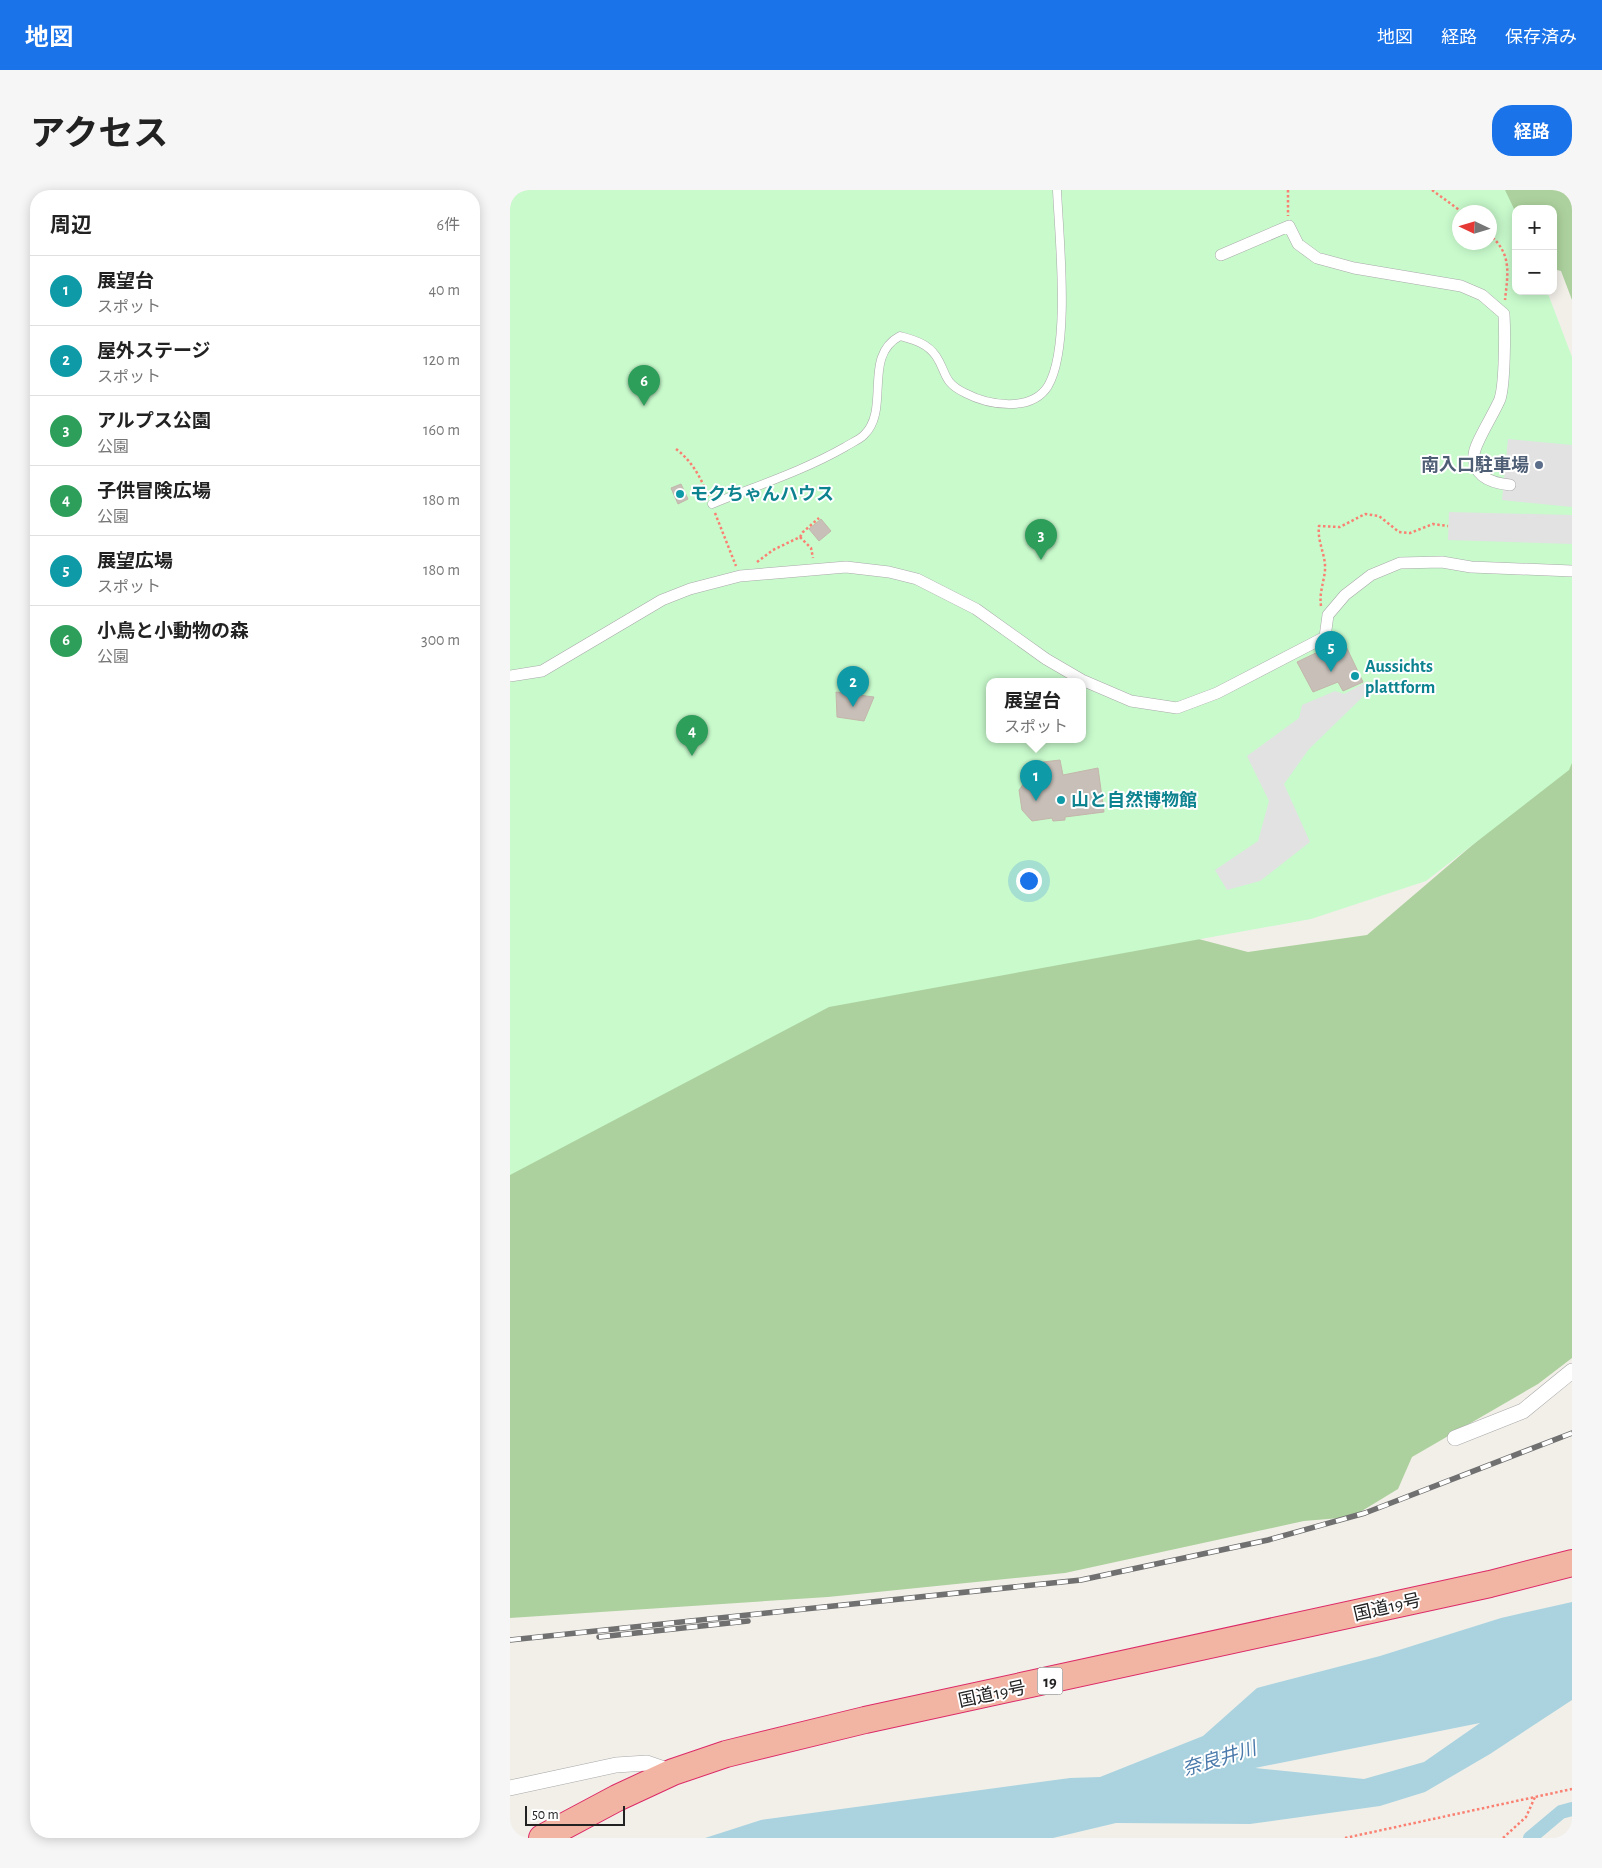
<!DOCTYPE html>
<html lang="ja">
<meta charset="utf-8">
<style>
:root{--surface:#fff;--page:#f6f6f6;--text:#222;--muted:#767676;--line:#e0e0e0;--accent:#1a73e8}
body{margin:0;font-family:"Alegreya Sans","Noto Sans JP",sans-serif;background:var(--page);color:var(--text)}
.controls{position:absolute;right:15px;top:15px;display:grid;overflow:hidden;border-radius:10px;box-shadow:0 2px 12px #0003}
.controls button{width:45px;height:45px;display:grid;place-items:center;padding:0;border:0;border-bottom:1px solid var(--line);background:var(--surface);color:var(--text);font:25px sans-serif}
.compass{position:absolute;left:942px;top:15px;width:45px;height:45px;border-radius:50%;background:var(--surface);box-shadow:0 2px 12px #0003;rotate:274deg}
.scale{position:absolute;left:15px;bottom:12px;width:100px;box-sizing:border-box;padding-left:5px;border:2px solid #222;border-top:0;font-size:14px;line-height:18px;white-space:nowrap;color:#222;-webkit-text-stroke:4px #fff;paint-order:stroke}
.you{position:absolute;left:518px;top:690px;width:18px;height:18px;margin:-12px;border:4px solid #fff;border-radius:50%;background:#1a73e8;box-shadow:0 0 0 8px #1a73e833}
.badge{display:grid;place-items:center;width:32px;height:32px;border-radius:50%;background:var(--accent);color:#fff;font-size:16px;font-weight:700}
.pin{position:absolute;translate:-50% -41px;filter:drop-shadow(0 1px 2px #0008)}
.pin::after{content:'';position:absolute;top:26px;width:18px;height:15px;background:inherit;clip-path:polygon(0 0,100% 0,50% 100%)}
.popup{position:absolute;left:476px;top:488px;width:100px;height:65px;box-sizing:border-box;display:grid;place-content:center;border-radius:10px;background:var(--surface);filter:drop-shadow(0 1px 4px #0005);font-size:16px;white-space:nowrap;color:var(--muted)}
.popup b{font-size:19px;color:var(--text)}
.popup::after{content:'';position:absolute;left:50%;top:100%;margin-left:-10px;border:10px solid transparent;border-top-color:var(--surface)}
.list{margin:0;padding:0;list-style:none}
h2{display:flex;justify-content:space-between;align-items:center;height:65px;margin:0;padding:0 20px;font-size:21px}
h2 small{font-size:16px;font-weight:400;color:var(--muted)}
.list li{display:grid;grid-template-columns:32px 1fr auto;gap:15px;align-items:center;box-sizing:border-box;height:70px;padding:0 20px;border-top:1px solid var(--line)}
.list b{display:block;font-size:19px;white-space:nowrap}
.list p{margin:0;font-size:16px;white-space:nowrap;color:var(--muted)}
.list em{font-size:16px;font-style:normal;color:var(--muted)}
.map{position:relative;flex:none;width:1062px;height:1648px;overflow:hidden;border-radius:20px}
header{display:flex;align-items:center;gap:30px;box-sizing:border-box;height:70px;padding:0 25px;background:var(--accent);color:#fff}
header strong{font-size:24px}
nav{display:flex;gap:28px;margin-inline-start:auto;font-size:18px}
.intro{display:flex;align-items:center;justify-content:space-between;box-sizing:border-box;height:120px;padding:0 30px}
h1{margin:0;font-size:35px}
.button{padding:12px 22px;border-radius:20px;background:var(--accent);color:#fff;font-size:18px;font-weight:700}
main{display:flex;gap:30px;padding:0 30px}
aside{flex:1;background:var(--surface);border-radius:20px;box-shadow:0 2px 12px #0003}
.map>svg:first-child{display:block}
.forest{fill:#add19e;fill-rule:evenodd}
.park{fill:#c8facc;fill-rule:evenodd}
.parking{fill:#e2e2e2}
.water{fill:#aad3df;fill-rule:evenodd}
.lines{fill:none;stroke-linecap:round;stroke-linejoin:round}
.canal{stroke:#aad3df;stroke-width:14}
.building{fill:#c7bfb8;stroke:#c4b6ab}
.service-casing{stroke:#a9a9a9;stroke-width:9}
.pedestrian-casing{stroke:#a9a9a9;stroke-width:12}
.minor-casing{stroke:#a9a9a9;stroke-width:16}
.trunk-casing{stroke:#dc2a67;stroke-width:28}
.path{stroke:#fa8072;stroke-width:2.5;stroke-dasharray:2.5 2.5;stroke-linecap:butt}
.service{stroke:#fff;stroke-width:8}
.pedestrian{stroke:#fff;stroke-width:11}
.minor{stroke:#fff;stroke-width:15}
.trunk{stroke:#f2b4a3;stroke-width:26}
.rail-casing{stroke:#707070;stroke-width:5.5}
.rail{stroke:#fff;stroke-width:4;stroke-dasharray:11;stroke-linecap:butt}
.service-dot{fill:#5c6f8a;stroke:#fff;stroke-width:2}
.culture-dot{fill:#0f9aa8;stroke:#fff;stroke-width:2}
.labels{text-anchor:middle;stroke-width:4;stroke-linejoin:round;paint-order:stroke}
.shield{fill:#fff;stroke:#646464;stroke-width:1}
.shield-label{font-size:16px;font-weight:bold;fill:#222}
.service-label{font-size:18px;font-weight:bold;fill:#4e5e75;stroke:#fff;text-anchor:end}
.culture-label{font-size:18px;font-weight:bold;fill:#0d838f;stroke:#fff;text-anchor:start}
.street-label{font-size:18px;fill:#222;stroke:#fff}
.water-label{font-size:19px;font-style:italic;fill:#4a7aab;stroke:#fff}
</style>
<header>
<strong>地図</strong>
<nav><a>地図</a><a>経路</a><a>保存済み</a></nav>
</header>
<div class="intro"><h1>アクセス</h1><a class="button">経路</a></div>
<main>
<aside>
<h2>周辺<small>6件</small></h2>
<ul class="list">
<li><span class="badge" style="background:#0f9aa8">1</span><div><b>展望台</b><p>スポット</p></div><em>40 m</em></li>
<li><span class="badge" style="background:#0f9aa8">2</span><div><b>屋外ステージ</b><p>スポット</p></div><em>120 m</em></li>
<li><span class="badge" style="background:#2e9e5b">3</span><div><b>アルプス公園</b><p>公園</p></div><em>160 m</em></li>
<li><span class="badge" style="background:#2e9e5b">4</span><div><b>子供冒険広場</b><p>公園</p></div><em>180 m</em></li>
<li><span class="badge" style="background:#0f9aa8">5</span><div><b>展望広場</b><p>スポット</p></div><em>180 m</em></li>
<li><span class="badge" style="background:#2e9e5b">6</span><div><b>小鳥と小動物の森</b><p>公園</p></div><em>300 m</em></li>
</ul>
</aside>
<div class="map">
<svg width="1062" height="1648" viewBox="0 0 1062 1648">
<rect width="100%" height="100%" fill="#f2efe9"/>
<g class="forest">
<path d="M811,0h251v110l-11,-29 -8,-2v-60h-37v53l-191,-40zM949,22h30v30h-30z"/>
<path d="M1062,570v598l-34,26 -126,73 -14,32 -46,28 -48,4 -239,52 -237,24 -318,21v-831l643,140 95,25 119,-17z"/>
</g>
<path class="park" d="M0,0h995l11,23v78h31l25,66v406l-3,7 -143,111 -115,38 -482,88 -319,168zM949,22h30v30h-30zM480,492h92v58h-92z"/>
<g class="parking">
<path d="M998,249l64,6v62l-70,-7z"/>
<path d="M939,322l123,3v29l-124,-4z"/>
<path d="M858,491l5,6 -64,62 -25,35 26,58 -50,39 -33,9 -12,-20 43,-29 11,-40 -22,-45 52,-38 3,-13 33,-14 9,3z"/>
</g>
<path class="water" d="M1062,1412v98l-82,54 -65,38 -45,14 -130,18 -134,-1 -63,15h-348l56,-18 309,-42 30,-1 103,-41 54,-48 123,-32 121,-38zM970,1533l-56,39 -60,17 -109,-11z"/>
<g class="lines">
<path class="canal" d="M1020,1648l31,-26 11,-3"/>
</g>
<g class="building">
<path d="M171,294l7,15 -10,5 -7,-16z"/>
<path d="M311,329l10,12 -12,10 -10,-12z"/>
<path d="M833,450l20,42 -20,9 -5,-9 -25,10 -16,-30z"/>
<path d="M326,502l38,5 -10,24 -27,-4z"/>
<path d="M550,570l3,15 35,-7 6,44 -39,5v3l-12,1 -1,-3 -20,3 -10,-11 -3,-20 9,-12h17l-2,-16z"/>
</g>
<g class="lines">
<defs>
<path id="service" d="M202,314c44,-18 91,-33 133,-57 6,-4 14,-7 19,-12 27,-26 -2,-79 36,-99 14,4 27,7 36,20 11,16 6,26 29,37 23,12 66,20 83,-7 23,-39 11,-149 9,-196"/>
<g id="pedestrian">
<path d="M711,65l68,-29 9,18 19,14 37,10 107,18 21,9 22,19c1,18 1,69 -4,85 -5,13 -26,45 -26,56 -1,22 18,28 36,30"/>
<path d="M0,486l32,-5 120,-71 28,-11 50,-13 106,-9 43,5 28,7 59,30 70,50 36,21 49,21 46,7 40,-15 108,-56 3,-22 17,-20 26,-20 29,-12 42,-1 29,5 101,4"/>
</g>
<g id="minor">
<path d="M945,1248l68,-27 49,-40"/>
<path d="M0,1598l106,-23 31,-2 26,9"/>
</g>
<path id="trunk" d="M32,1648l75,-40 56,-26 53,-18 139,-34 625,-136 82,-21"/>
</defs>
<use href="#service" class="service-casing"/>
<use href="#pedestrian" class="pedestrian-casing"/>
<use href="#minor" class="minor-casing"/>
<use href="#trunk" class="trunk-casing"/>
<g class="path">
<path d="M778,0v26"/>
<path d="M922,0l30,22"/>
<path d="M979,44c23,20 19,38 16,66"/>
<path d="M166,259c16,12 25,29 32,47"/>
<path d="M205,323l21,53"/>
<path d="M290,347l11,11 2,10"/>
<path d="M247,372l16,-12 27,-13 3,-5 16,-14"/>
<path d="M811,416c-2,-13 3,-24 4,-36 1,-15 -8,-28 -6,-44l21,1 25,-13 14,2 20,16 11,1 23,-9 15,2"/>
<path d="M835,1648l227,-49"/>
<path d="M993,1648l23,-21 9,-20"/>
</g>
<use href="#service" class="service"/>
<use href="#pedestrian" class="pedestrian"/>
<use href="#minor" class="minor"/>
<use href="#trunk" class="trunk"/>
<defs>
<g id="rail">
<path d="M89,1447l149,-16"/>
<path d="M0,1450l571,-60 187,-40 97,-27 207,-80"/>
</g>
</defs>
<use href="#rail" class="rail-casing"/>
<use href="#rail" class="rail"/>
</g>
<circle class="service-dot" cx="1029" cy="275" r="5"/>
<g class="culture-dot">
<circle cx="170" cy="304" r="5"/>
<circle cx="845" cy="486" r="5"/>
<circle cx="551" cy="610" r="5"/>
</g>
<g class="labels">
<rect class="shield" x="527.5" y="1477.5" width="25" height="27" rx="4"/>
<g class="shield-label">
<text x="540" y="1497">19</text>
</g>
<g class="service-label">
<text x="1019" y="281">南入口駐車場</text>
</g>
<g class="culture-label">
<text x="180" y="310">モクちゃんハウス</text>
<text x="855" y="482">Aussichts<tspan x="855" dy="21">plattform</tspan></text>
<text x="561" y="616">山と自然博物館</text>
</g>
<g class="street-label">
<text transform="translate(877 1417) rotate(-13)" y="6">国道19号</text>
<text transform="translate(482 1504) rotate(-12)" y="6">国道19号</text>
</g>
<g class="water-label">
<text transform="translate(709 1568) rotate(-17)" y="7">奈良井川</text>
</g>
</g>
</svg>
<div class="controls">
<button>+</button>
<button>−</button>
</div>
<svg class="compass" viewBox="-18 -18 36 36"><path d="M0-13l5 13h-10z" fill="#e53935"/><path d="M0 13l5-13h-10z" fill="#767676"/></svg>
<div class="scale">50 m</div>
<div class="you"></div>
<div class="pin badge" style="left:526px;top:611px;background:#0f9aa8">1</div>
<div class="popup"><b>展望台</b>スポット</div>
<div class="pin badge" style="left:343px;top:517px;background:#0f9aa8">2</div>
<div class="pin badge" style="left:531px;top:370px;background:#2e9e5b">3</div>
<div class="pin badge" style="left:182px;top:566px;background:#2e9e5b">4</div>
<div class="pin badge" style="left:821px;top:482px;background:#0f9aa8">5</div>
<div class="pin badge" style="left:134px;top:216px;background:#2e9e5b">6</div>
</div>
</main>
